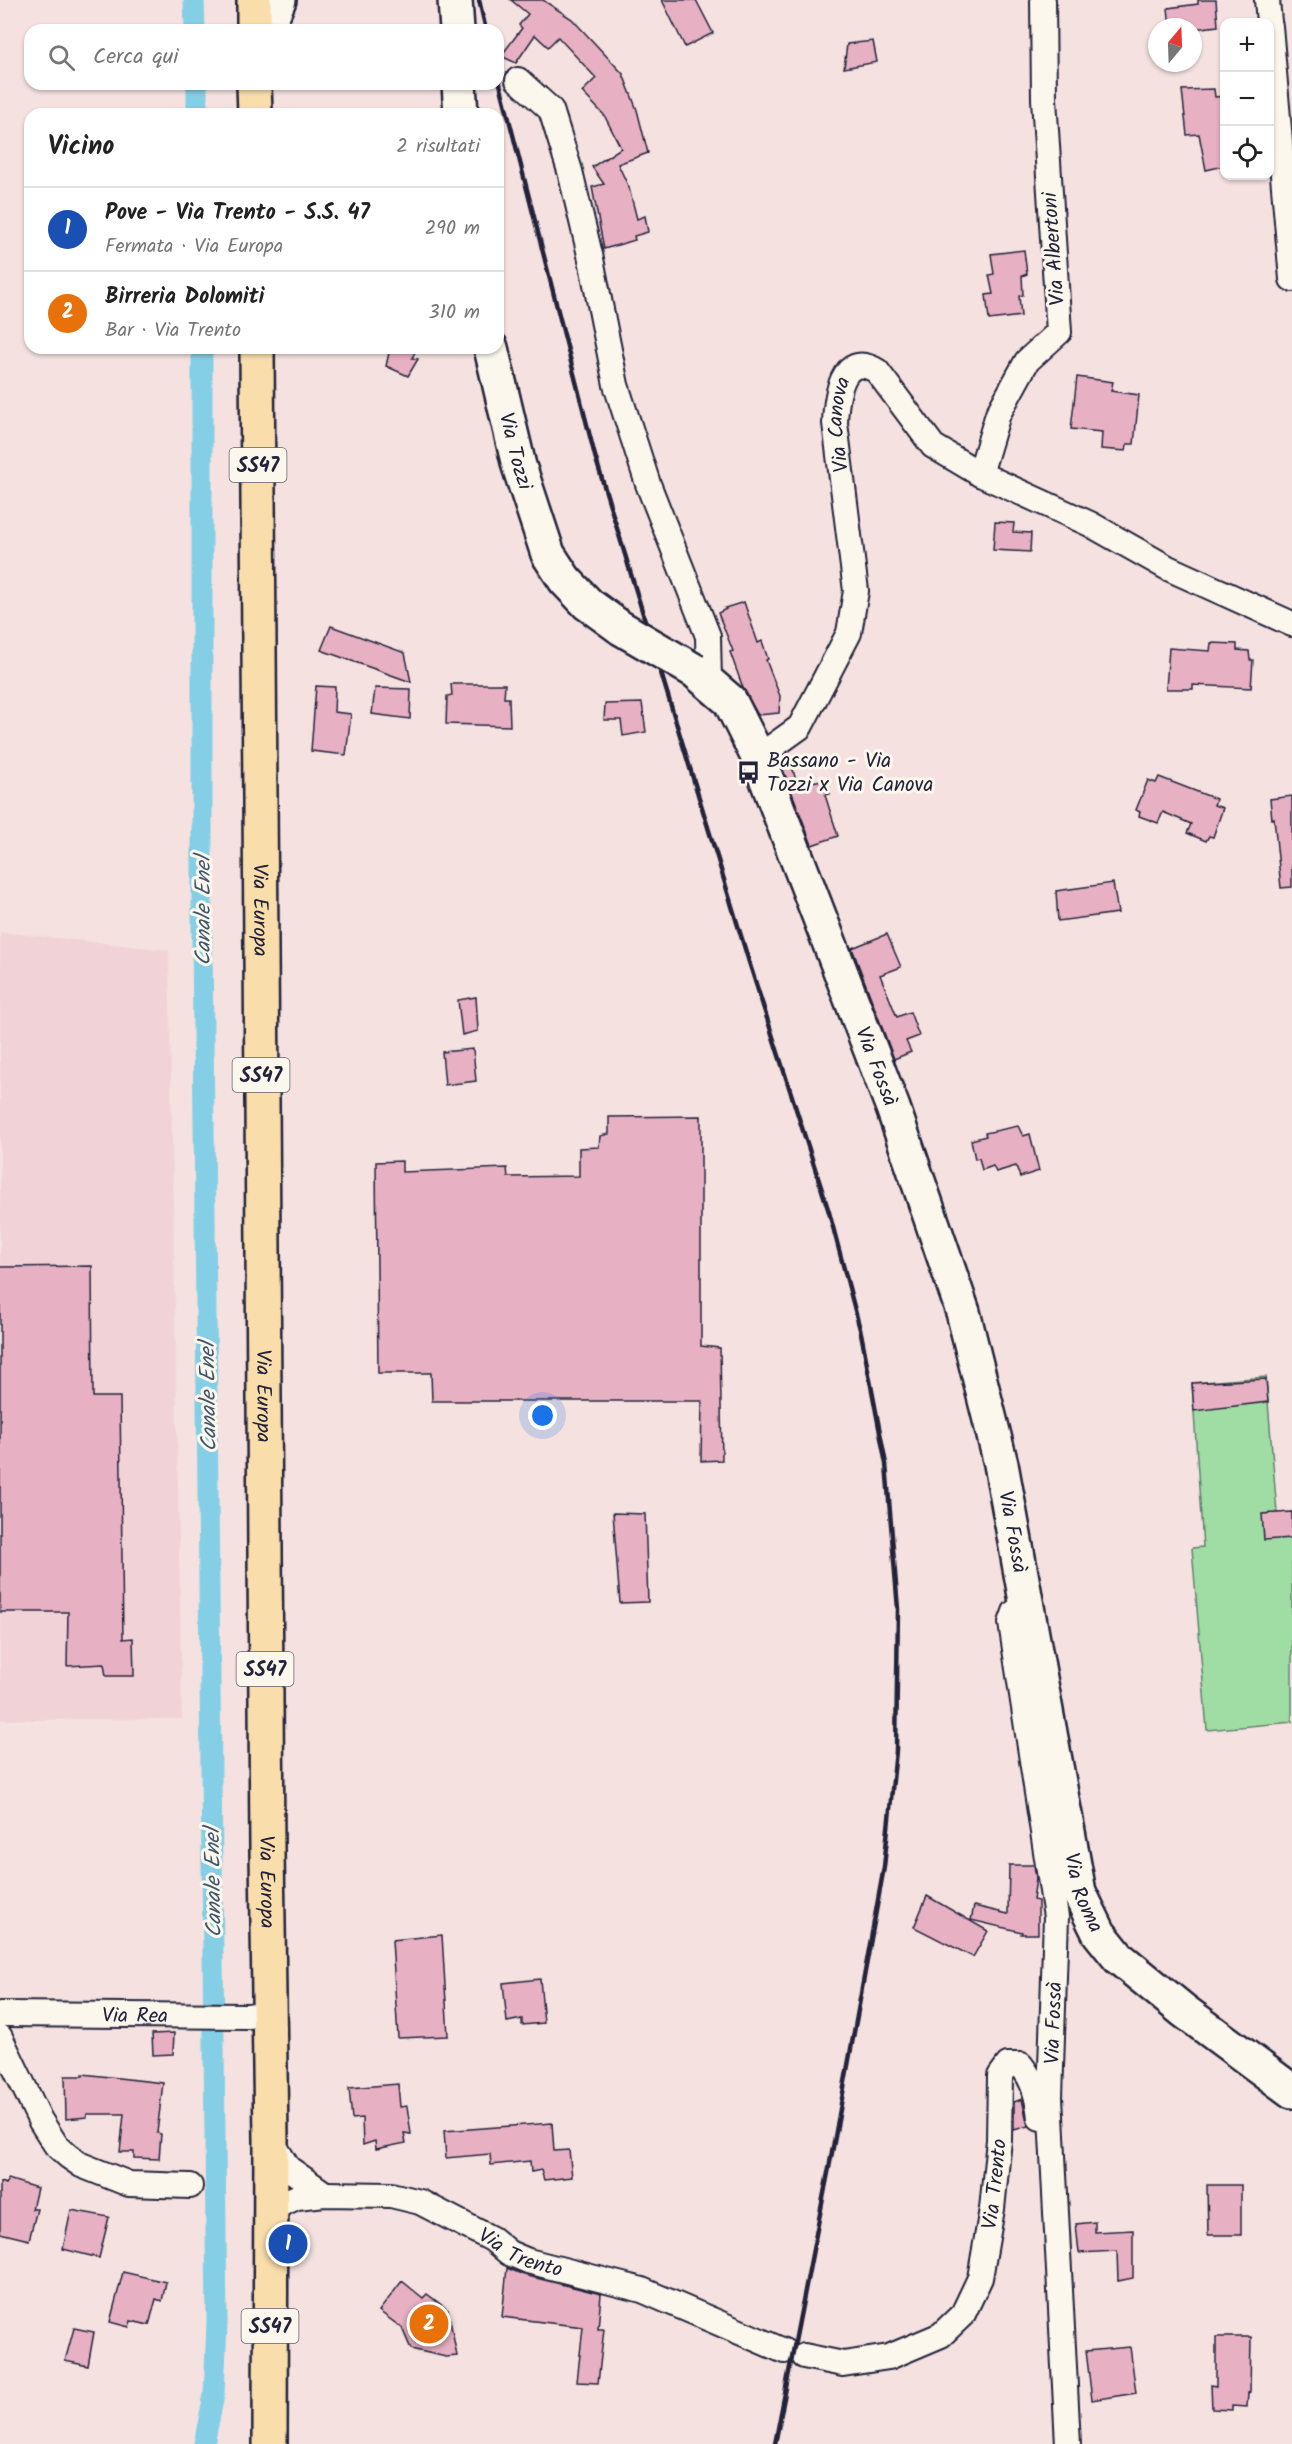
<!DOCTYPE html>
<html lang="it">
<meta charset="utf-8">
<style>
:root{--surface:#fff;--page:#f2f2f2;--text:#222;--muted:#767676;--line:#e0e0e0;--accent:#22223b}
body{margin:0;font-family:Kalam,sans-serif;background:var(--page);color:var(--text)}
.controls{position:absolute;right:18px;top:18px;display:grid;overflow:hidden;border-radius:12px;box-shadow:0 2px 4px #0004}
.controls button{width:54px;height:54px;display:grid;place-items:center;padding:0;border:0;border-bottom:2px solid var(--line);background:var(--surface);color:var(--text);font:30px sans-serif}
.compass{position:absolute;left:1148px;top:18px;width:54px;height:54px;border-radius:50%;background:var(--surface);box-shadow:0 2px 4px #0004;rotate:19deg}
.you{position:absolute;left:543px;top:1416px;width:21px;height:21px;margin:-15px;border:4px solid #fff;border-radius:50%;background:#1a73e8;box-shadow:0 0 0 9px #1a73e833}
.badge{display:grid;place-items:center;width:39px;height:39px;border-radius:50%;background:var(--accent);color:#fff;font-size:20px;font-weight:700}
.pin{position:absolute;translate:-50% -50%;border:3px solid #fff;box-shadow:0 2px 6px #0006}
.list{margin:0;padding:0;list-style:none}
h2{display:flex;justify-content:space-between;align-items:center;height:78px;margin:0;padding:0 24px;font-size:26px}
h2 small{font-size:20px;font-weight:400;color:var(--muted)}
.list li{display:grid;grid-template-columns:39px 1fr auto;gap:18px;align-items:center;box-sizing:border-box;height:84px;padding:0 24px;border-top:2px solid var(--line)}
.list b{display:block;font-size:22px;white-space:nowrap}
.list p{margin:0;font-size:20px;white-space:nowrap;color:var(--muted)}
.list em{font-size:20px;font-style:normal;color:var(--muted)}
.icon{flex:none;width:33px;height:33px;fill:none;stroke:currentColor;stroke-width:2;stroke-linecap:round;stroke-linejoin:round}
.map{position:relative;flex:none;width:1292px;height:2444px;overflow:hidden}
.search{position:absolute;background:var(--surface);box-shadow:0 2px 4px #0004;left:24px;top:24px;width:480px;height:66px;display:flex;align-items:center;gap:15px;box-sizing:border-box;padding:0 21px;border-radius:18px;color:var(--muted);font-size:22px}
.panel{position:absolute;background:var(--surface);box-shadow:0 2px 4px #0004;left:24px;top:108px;width:480px;height:246px;border-radius:18px}
.map>svg:first-child{display:block}
.built{fill:#f1d3d7}
.green{fill:#a0dda4;stroke:#618070;stroke-width:1.5}
.lines{fill:none;stroke-linecap:round;stroke-linejoin:round}
.canal{stroke:#84cfe5;stroke-width:21}
.building{fill:#e8b0c3;stroke:#22223b;stroke-width:1.5}
.minor-casing{stroke:#22223b;stroke-width:28}
.secondary-casing{stroke:#22223b;stroke-width:38}
.primary-casing{stroke:#22223b;stroke-width:38}
.minor{stroke:#fbf7ec;stroke-width:24}
.secondary{stroke:#fbf7ec;stroke-width:33}
.primary{stroke:#f9deab;stroke-width:33}
.rail{stroke:#22223b;stroke-width:4.5}
.secondary-bridge-casing{stroke:#22223b;stroke-width:38;stroke-linecap:butt}
.secondary-bridge{stroke:#fbf7ec;stroke-width:33}
.labels{text-anchor:middle;stroke-width:6;stroke-linejoin:round;paint-order:stroke}
.shield{fill:#fbf7ec;stroke:#636270;stroke-width:1.5}
.shield-label{font-size:20px;font-weight:bold;fill:#22223b}
.street-label{font-size:21px;fill:#22223b;stroke:#fbf7ec}
.poi-label{font-size:21px;fill:#22223b;stroke:#fbf7ec;text-anchor:start}
.water-label{font-size:22px;font-style:italic;fill:#3f566e;stroke:#fbf7ec}
</style>
<div class="map">
<svg width="1292" height="2444" viewBox="0 0 1292 2444">
<rect width="100%" height="100%" fill="#f5e2e0"/>
<filter id="ink" filterUnits="userSpaceOnUse"><feTurbulence type="fractalNoise" baseFrequency=".0167" numOctaves="2"/><feDisplacementMap in="SourceGraphic" scale="12" xChannelSelector="R" yChannelSelector="G"/><feConvolveMatrix kernelMatrix="1 2 1 2 8 2 1 2 1" color-interpolation-filters="sRGB"/></filter>
<g filter="url(#ink)">
<path class="built" d="M0,932l169,18 13,769 -182,1z"/>
<path class="green" d="M1266,1377l11,136 15,-1v210l-85,8 -15,-182 11,-1 -11,-164z"/>
<g class="lines">
<g class="canal">
<path d="M194,0l1,30"/>
<path d="M197,84v30"/>
<path d="M202,348v593l15,1382 -3,72 -10,49"/>
</g>
</g>
<g class="building">
<path d="M511,0h32l29,19 51,55 14,36 11,43 -30,11 11,24 8,31 8,-3 3,16 -14,4 1,4 -31,9 -12,-62 12,-3 -12,-17 29,-19 -17,-33 -22,-23 14,-14 -38,-41 -10,10 -13,-12 -19,28 -15,-7 21,-28 -3,-3 9,-11z"/>
<path d="M662,0h34l17,33 -28,14z"/>
<path d="M1198,0h18l2,26 -25,3v-2h-23l-2,-19 30,-4z"/>
<path d="M873,41l4,21 -33,6 3,-24z"/>
<path d="M1214,89l1,8 9,-1v70l-18,4 -7,-36 -12,1 -5,-45z"/>
<path d="M1024,250l3,24 -5,2 1,19 -4,1 2,20 -32,4 -3,-25 7,-1 -4,-19 5,-1 -3,-20z"/>
<path d="M390,348h27l-5,10 6,1 -10,17 -22,-10z"/>
<path d="M1077,377l36,5 -2,9 28,4 -5,49h-7l-1,7 -25,-2 1,-17 -31,-3z"/>
<path d="M995,522l19,1 -1,9 18,1 -1,19 -37,-2z"/>
<path d="M744,602l14,41 4,-2 6,18 -2,1 14,36 -1,17 -21,2 -15,-27 -13,-36 3,-1 -15,-38 8,-4 -1,-1z"/>
<path d="M331,626l74,27 6,29 -90,-32z"/>
<path d="M1211,643l26,1v6l12,1 1,9h3l-2,28 -58,-3v4h-27l3,-41 41,3z"/>
<path d="M451,684h54l-1,14h5l1,28 -64,-2 1,-28 5,-1z"/>
<path d="M316,686l19,1 -1,25 17,2 -5,41 -35,-4z"/>
<path d="M375,688l36,1 -1,30 -38,-5z"/>
<path d="M642,703l4,29 -23,4 -2,-16h-17l1,-16z"/>
<path d="M789,754l8,31 30,-6 3,15 -5,1 13,41 -26,9 -33,-86z"/>
<path d="M1159,777l57,22 -2,6 9,3 -10,29 -4,-1 -3,5 -19,-8 4,-9 -28,-12 -5,11 -19,-7 1,-4 -4,-2 12,-30 8,3z"/>
<path d="M1292,796v91l-11,1 -7,-70 -2,1 -2,-20z"/>
<path d="M1113,883l5,30 -60,8 -2,-30z"/>
<path d="M887,934l14,33 -21,8 17,42 13,-5 9,24 -13,5 5,11 -17,7 -42,-111z"/>
<path d="M476,997l2,34 -16,4 -4,-35z"/>
<path d="M473,1049l3,32 -31,4 -3,-33z"/>
<path d="M701,1116v230l19,2 2,112 -21,1 1,-60h-270l-1,-28h-53l-2,-211 26,-1v11l105,-4 1,9 71,-1v-28l20,-1 1,-11 9,-2v-17z"/>
<path d="M1018,1126l5,10 7,-2 9,37 -19,6 -4,-11 -20,6 -3,-6 -11,4 -3,-12 -4,1 -4,-19 15,-4 -1,-3z"/>
<path d="M92,1266l1,131h27l3,242 10,-1 1,38h-28l-2,-12 -37,2 1,-54h-68v-345z"/>
<path d="M1266,1379l2,23 -74,9 -2,-28z"/>
<path d="M1292,1512v26l-28,2 -2,-26z"/>
<path d="M613,1513l32,1 3,88 -28,1z"/>
<path d="M1009,1865h25l2,13 -3,22 5,1v33h-17l1,-2 -51,-12 3,-14 34,8z"/>
<path d="M927,1896l61,35 -15,26 -59,-30z"/>
<path d="M442,1935l6,101 -50,2 -6,-98z"/>
<path d="M540,1979l4,44 -22,2v-6l-15,3 -4,-39z"/>
<path d="M174,2033l-1,21 -20,1 -1,-21z"/>
<path d="M83,2074l80,9 -6,50 4,1 -2,25 -25,-1v-6h-14l4,-38h-37v3l-21,2 -1,-43h18z"/>
<path d="M398,2084l2,23 7,-1 4,28 -7,-1 2,10 -30,6 -1,-8 -12,4 -1,-27 -10,1 -3,-31z"/>
<path d="M1022,2099l6,27 -14,4v-28z"/>
<path d="M552,2123l2,28 15,-1 3,27 -28,3 -3,-10 -10,2 -1,-11 -39,4 -1,-11 -44,4 -2,-27z"/>
<path d="M8,2179l29,9 -5,21h5l-8,31 -29,-7v-51l6,2z"/>
<path d="M1207,2185h34v50h-33z"/>
<path d="M71,2210l38,7 -10,41 -36,-9z"/>
<path d="M1095,2222v10l38,-2v48l-15,3 -1,-30 -38,2 -3,-29z"/>
<path d="M507,2268l17,7 77,19 -3,35h6l-6,54 -21,-1 6,-55 -81,-10z"/>
<path d="M123,2272l43,10 -4,19 -6,-2 -7,26 -18,-4 -2,6 -19,-5z"/>
<path d="M402,2281l21,17 4,-4 21,16 9,46 -11,1 -35,-8 -9,-21 -23,-17z"/>
<path d="M74,2328l20,4 -6,34 -23,-5z"/>
<path d="M1216,2337h35l-1,55 -2,1 -1,14 -15,-1v4l-20,-1 -1,-24 5,1z"/>
<path d="M1130,2347l6,46 -44,7 -6,-49z"/>
</g>
<g class="lines">
<defs>
<g id="minor">
<path d="M1267,0l2,22"/>
<path d="M1270,26l22,253"/>
<path d="M518,80l33,30 19,61 21,88 25,126 32,99 60,152 1,46"/>
<path d="M980,474l18,-60 29,-53 32,-29 -15,-233 -1,-99"/>
<path id="s1" d="M758,757l42,-30 49,-94 7,-42 -21,-168c1,-24 6,-74 42,-52l56,75 47,28 110,50 78,44 124,56"/>
<path d="M1027,1606l-12,6 -4,11 45,294 -6,180 18,347"/>
<path id="s2" d="M0,2014l248,2 22,-3"/>
<path d="M0,2037l40,83 16,25 12,11 13,9 48,19 61,2"/>
<path d="M271,2140l17,28 37,26"/>
<path id="s3" d="M270,2209l27,-12 28,-3 66,1 29,7 72,37 17,14 19,8 114,29 142,61"/>
<path id="s4" d="M804,2356l39,8 46,-7 52,-22 22,-21 17,-36 12,-69 7,-69 1,-64 8,-11h13c13,16 17,33 19,53"/>
</g>
<g id="secondary">
<path d="M455,0l2,30"/>
<path d="M266,30l13,-30"/>
<path d="M459,84l2,30"/>
<path id="s5" d="M491,348l28,118 29,88 17,26 23,24 33,24"/>
<path id="s6" d="M695,671l35,30 28,56 135,351 70,204 38,152 78,428 20,41 20,25 65,53 108,80"/>
</g>
<g id="primary">
<path d="M254,30v-30"/>
<path d="M254,84l1,30"/>
<path id="s7" d="M257,348l10,1503 4,289 -1,304"/>
</g>
</defs>
<use href="#minor" class="minor-casing"/>
<use href="#secondary" class="secondary-casing"/>
<use href="#primary" class="primary-casing"/>
<use href="#minor" class="minor"/>
<use href="#secondary" class="secondary"/>
<use href="#primary" class="primary"/>
<g class="rail">
<path d="M479,0l7,30"/>
<path d="M498,76l97,380 154,506 80,250 32,121 25,131 12,145 -2,142 -12,116 -49,270 -60,307"/>
</g>
<defs>
<path id="secondary-bridge" d="M621,628l74,43"/>
</defs>
<use href="#secondary-bridge" class="secondary-bridge-casing"/>
<use href="#secondary-bridge" class="secondary-bridge"/>
</g>
</g>
<defs>
<symbol id="bus-bare" viewBox="-9 -9 18 18"><path d="M-5-6H5V4H4V6H2V4H-2V6H-4V4H-5ZM-3.5-4V0h7V-4ZM-3.5 1.2v1.5H-2V1.2ZM2 1.2v1.5H3.5V1.2Z" fill="#22223b" stroke="#fbf7ec" stroke-width="2.5" paint-order="stroke"/></symbol>
</defs>
<g fill-rule="evenodd">
<use href="#bus-bare" x="732" y="756" width="33" height="33"/>
</g>
<g class="labels">
<g class="shield">
<rect x="229.5" y="448" width="57" height="34" rx="4.5"/>
<rect x="232.5" y="1058" width="57" height="34" rx="4.5"/>
<rect x="236.5" y="1652" width="57" height="34" rx="4.5"/>
<rect x="241.5" y="2309" width="57" height="34" rx="4.5"/>
</g>
<g class="shield-label">
<text x="258" y="472">SS47</text>
<text x="261" y="1082">SS47</text>
<text x="265" y="1676">SS47</text>
<text x="270" y="2333">SS47</text>
</g>
<g class="street-label">
<text transform="translate(1053 249) rotate(-94)" y="7">Via Albertoni</text>
<text dy="7" stroke="none"><textPath href="#s1" startOffset="368">Via Canova</textPath></text>
<text dy="7" stroke="none"><textPath href="#s5" startOffset="106">Via Tozzi</textPath></text>
<text dy="7" stroke="none"><textPath href="#s7" startOffset="562">Via Europa</textPath></text>
<text dy="7" stroke="none"><textPath href="#s6" startOffset="440">Via Fossà</textPath></text>
<text dy="7" stroke="none"><textPath href="#s7" startOffset="1048">Via Europa</textPath></text>
<text dy="7" stroke="none"><textPath href="#s6" startOffset="926">Via Fossà</textPath></text>
<text dy="7" stroke="none"><textPath href="#s7" startOffset="1534">Via Europa</textPath></text>
<text dy="7" stroke="none"><textPath href="#s6" startOffset="1294">Via Roma</textPath></text>
<text dy="7" stroke="none"><textPath href="#s2" startOffset="135">Via Rea</textPath></text>
<text transform="translate(1053 2023) rotate(-88)" y="7">Via Fossà</text>
<text dy="7" stroke="none"><textPath href="#s4" startOffset="308">Via Trento</textPath></text>
<text dy="7" stroke="none"><textPath href="#s3" startOffset="267">Via Trento</textPath></text>
</g>
<g class="poi-label">
<text x="767" y="767">Bassano - Via<tspan x="767" dy="24">Tozzi x Via Canova</tspan></text>
</g>
<g class="water-label">
<text transform="translate(202 911) rotate(-90)" y="8">Canale Enel</text>
<text transform="translate(207 1397) rotate(-91)" y="8">Canale Enel</text>
<text transform="translate(212 1883) rotate(-91)" y="8">Canale Enel</text>
</g>
</g>
</svg>
<div class="controls">
<button>+</button>
<button>−</button>
<button><svg class="icon" aria-label="locate" viewBox="0 0 24 24"><circle cx="12" cy="12" r="6"/><path d="M12 2v4M12 18v4M2 12h4M18 12h4"/></svg></button>
</div>
<svg class="compass" viewBox="-18 -18 36 36"><path d="M0-13l5 13h-10z" fill="#e53935"/><path d="M0 13l5-13h-10z" fill="#767676"/></svg>
<div class="you"></div>
<div class="pin badge" style="left:288px;top:2244px;background:#1a4fb4">1</div>
<div class="pin badge" style="left:429px;top:2324px;background:#e8710a">2</div>
<div class="search"><svg class="icon" aria-label="search" viewBox="0 0 24 24"><circle cx="10" cy="10" r="6"/><path d="M15 15l6 6"/></svg>Cerca qui</div>
<section class="panel">
<h2>Vicino<small>2 risultati</small></h2>
<ul class="list">
<li><span class="badge" style="background:#1a4fb4">1</span><div><b>Pove - Via Trento - S.S. 47</b><p>Fermata · Via Europa</p></div><em>290 m</em></li>
<li><span class="badge" style="background:#e8710a">2</span><div><b>Birreria Dolomiti</b><p>Bar · Via Trento</p></div><em>310 m</em></li>
</ul>
</section>
</div>
